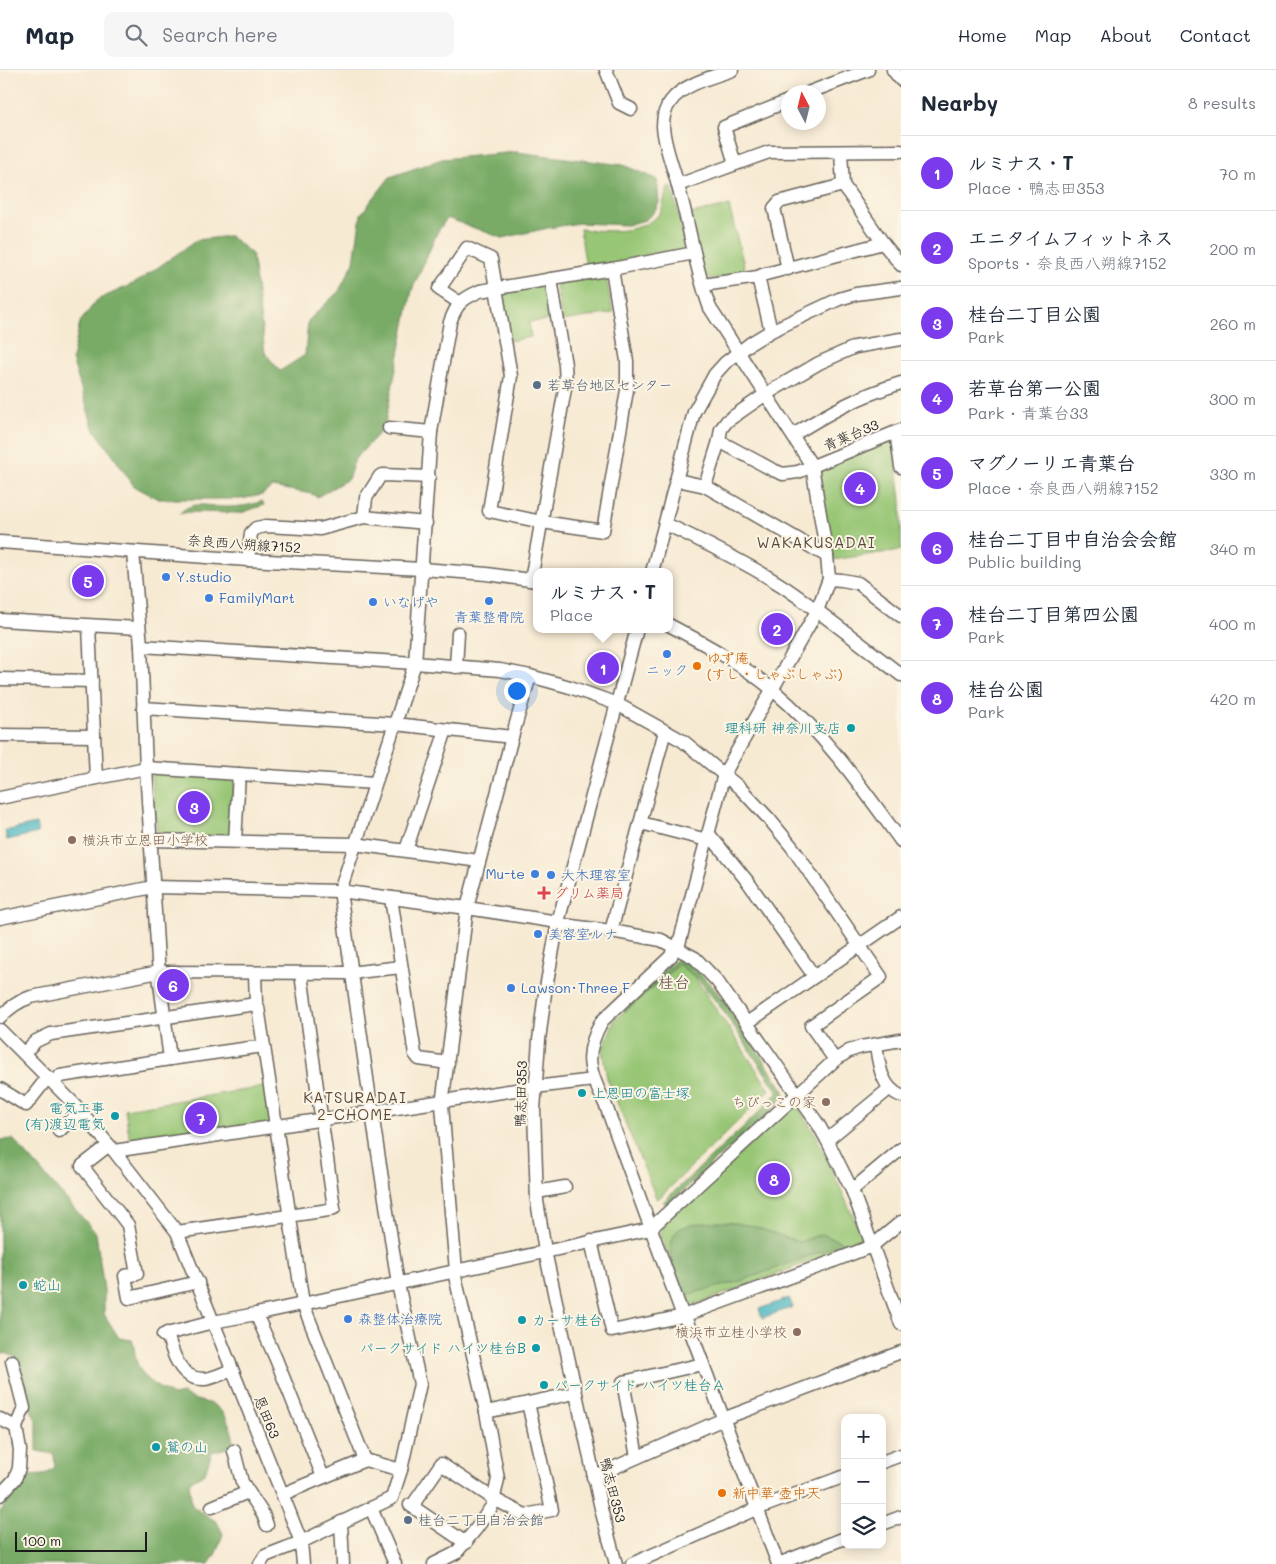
<!DOCTYPE html>
<meta charset="utf-8">
<style>
:root{--surface:#fff;--page:#f6f6f7;--text:#1f2937;--muted:#747a83;--line:#e0e1e3;--accent:#7c3aed}
body{margin:0;font-family:Mali,"Klee One",sans-serif;background:var(--page);color:var(--text)}
.controls{position:absolute;right:15px;bottom:15px;display:grid;overflow:hidden;border-radius:10px;box-shadow:0 2px 12px #0003}
.controls button{width:45px;height:45px;display:grid;place-items:center;padding:0;border:0;border-bottom:1px solid var(--line);background:var(--surface);color:var(--text);font:25px sans-serif}
.compass{position:absolute;left:781px;top:15px;width:45px;height:45px;border-radius:50%;background:var(--surface);box-shadow:0 2px 12px #0003;rotate:353deg}
.scale{position:absolute;left:15px;bottom:12px;width:132px;box-sizing:border-box;padding-left:5px;border:2px solid #1c1c1c;border-top:0;font-size:14px;line-height:18px;white-space:nowrap;color:#1c1c1c;-webkit-text-stroke:4px #fcf5e5;paint-order:stroke}
.you{position:absolute;left:516px;top:620px;width:18px;height:18px;margin:-12px;border:4px solid #fff;border-radius:50%;background:#1a73e8;box-shadow:0 0 0 8px #1a73e833}
.badge{display:grid;place-items:center;width:32px;height:32px;border-radius:50%;background:var(--accent);color:#fff;font-size:16px;font-weight:700}
.pin{position:absolute;translate:-50% -50%;border:2px solid #fff;box-shadow:0 1px 5px #0006}
.popup{position:absolute;left:533px;top:498px;width:140px;height:65px;box-sizing:border-box;display:grid;place-content:center;border-radius:10px;background:var(--surface);filter:drop-shadow(0 1px 4px #0005);font-size:16px;white-space:nowrap;color:var(--muted)}
.popup b{font-size:19px;color:var(--text)}
.popup::after{content:'';position:absolute;left:50%;top:100%;margin-left:-10px;border:10px solid transparent;border-top-color:var(--surface)}
.list{margin:0;padding:0;list-style:none}
h2{display:flex;justify-content:space-between;align-items:center;height:65px;margin:0;padding:0 20px;font-size:21px}
h2 small{font-size:16px;font-weight:400;color:var(--muted)}
.list li{display:grid;grid-template-columns:32px 1fr auto;gap:15px;align-items:center;box-sizing:border-box;height:75px;padding:0 20px;border-top:1px solid var(--line)}
.list b{display:block;font-size:19px;white-space:nowrap}
.list p{margin:0;font-size:16px;white-space:nowrap;color:var(--muted)}
.list em{font-size:16px;font-style:normal;color:var(--muted)}
.icon{flex:none;width:28px;height:28px;fill:none;stroke:currentColor;stroke-width:2;stroke-linecap:round;stroke-linejoin:round}
.map{position:relative;flex:none;width:901px;height:1494px;overflow:hidden}
header{display:flex;align-items:center;gap:30px;box-sizing:border-box;height:70px;padding:0 25px;background:var(--surface);border-bottom:1px solid var(--line)}
header strong{font-size:24px}
nav{display:flex;gap:28px;margin-inline-start:auto;font-size:18px}
.search{width:350px;height:45px;background:var(--page);display:flex;align-items:center;gap:12px;box-sizing:border-box;padding:0 18px;border-radius:10px;color:var(--muted);font-size:19px}
main{display:flex}
aside{flex:1;background:var(--surface)}
.map>svg:first-child{display:block}
.green{fill:#97c675;stroke:#5a7148}
.forest{fill:#79ab66;stroke:#4a6441}
.water{fill:#47b5c1;stroke:#32686e}
.lines{fill:none;stroke-linecap:round;stroke-linejoin:round}
.minor-casing{stroke:#69645c;stroke-width:15}
.minor{stroke:#fff;stroke-width:12}
.service-dot{fill:#5c6f8a;stroke:#fcf5e5;stroke-width:2}
.shop-dot{fill:#3f7fe0;stroke:#fcf5e5;stroke-width:2}
.food-dot{fill:#e8710a;stroke:#fcf5e5;stroke-width:2}
.culture-dot{fill:#0f9aa8;stroke:#fcf5e5;stroke-width:2}
.education-dot{fill:#8d6e63;stroke:#fcf5e5;stroke-width:2}
.health-dot{fill:#e0444e;stroke:#fcf5e5;stroke-width:2}
.labels{text-anchor:middle;stroke-width:4;stroke-linejoin:round;paint-order:stroke}
.service-label{font-size:14px;fill:#4e5e75;stroke:#fcf5e5;text-anchor:start}
.street-label{font-size:14px;fill:#1c1c1c;stroke:#fcf5e5}
.shop-label{font-size:14px;fill:#366cbe;stroke:#fcf5e5;text-anchor:start}
.food-label{font-size:14px;fill:#c56008;stroke:#fcf5e5;text-anchor:start}
.culture-label{font-size:14px;fill:#0d838f;stroke:#fcf5e5;text-anchor:start}
.education-label{font-size:14px;fill:#785e54;stroke:#fcf5e5;text-anchor:end}
.health-label{font-size:14px;fill:#be3a42;stroke:#fcf5e5;text-anchor:start}
.neighbourhood-label{font-size:15px;letter-spacing:1px;fill:#5b4b3e;stroke:#fcf5e5}
.quarter-label{font-size:16px;fill:#5b4b3e;stroke:#fcf5e5}
</style>
<header>
<strong>Map</strong>
<div class="search"><svg class="icon" aria-label="search" viewBox="0 0 24 24"><circle cx="10" cy="10" r="6"/><path d="M15 15l6 6"/></svg>Search here</div>
<nav><a>Home</a><a>Map</a><a>About</a><a>Contact</a></nav>
</header>
<main>
<div class="map">
<svg width="901" height="1494" viewBox="0 0 901 1494">
<rect width="100%" height="100%" fill="#fcf5e5"/>
<filter id="ink" filterUnits="userSpaceOnUse"><feTurbulence type="fractalNoise" baseFrequency=".02" numOctaves="2"/><feDisplacementMap in="SourceGraphic" scale="10" xChannelSelector="R" yChannelSelector="G"/><feConvolveMatrix kernelMatrix="1 2 1 2 8 2 1 2 1" color-interpolation-filters="sRGB"/></filter>
<filter id="wash" filterUnits="userSpaceOnUse"><feTurbulence type="fractalNoise" baseFrequency=".0096" numOctaves="4" result="noise"/><feDisplacementMap in="SourceGraphic" scale="20" xChannelSelector="R" yChannelSelector="G"/><feGaussianBlur stdDeviation="1.12" result="paint"/><feColorMatrix in="noise" values="0 0 0 0 0 0 0 0 0 0 0 0 0 0 0 0 0 1.4 0 .05"/><feComposite in="paint" operator="in"/></filter>
<g filter="url(#wash)">
<rect width="100%" height="100%" fill="#f7ead3"/>
<g class="green">
<path d="M669,117l3,1 15,63 -101,17 -6,-39c25,2 54,6 75,-11 1,-1 5,-4 5,-5 5,-9 3,-17 9,-26z"/>
<path d="M729,136l17,67 -34,6 -9,-5 -13,-60z"/>
<path d="M601,206l5,2 7,35 -51,8 -6,-35 6,-4z"/>
<path d="M542,215l4,4 6,31 -23,2 2,15 -21,4 -9,-45 7,-5z"/>
<path d="M886,371l8,3 7,58v48l-69,10 -13,-86 3,-7z"/>
<path d="M154,702l75,6 6,4 -4,51 -5,5 -64,-3 -5,-4 -6,-53z"/>
<path d="M680,894l10,6 80,120 -113,110 -50,-122 -5,-28 13,-31z"/>
<path d="M270,1016l6,40 -145,23 -6,-40z"/>
<path d="M796,1034l20,31 47,103 -7,6 -159,60h-10l-27,-70 3,-12z"/>
</g>
<g class="forest">
<path d="M516,82l107,13 34,14 2,24 -5,9 -9,8 -18,5 -48,-2 -31,5 -46,10 -55,-20 -10,15 -25,57 -28,138 -29,31 -7,20 -31,18 -5,-3 -40,-7 -10,8 -22,4h-82l-24,-13 -41,-59 -21,-68 8,-37 17,-22 40,-18 60,-42 33,-4 22,18 13,99 15,18 25,-16 3,-34 31,-30 15,-29 7,-48 29,-37 52,-18z"/>
<path d="M262,431l2,4 -23,8 -52,-1 -10,2c13,-14 27,-8 44,-7 14,0 27,-1 39,-6z"/>
<path d="M678,888c39,18 79,95 105,131l2,6 -18,20 -29,27 -22,17 -16,17 -33,29 -4,-3 91,-85 24,-25 -57,-84 -22,-28 -21,-16 -52,47 -5,-1z"/>
<path d="M13,1069l83,94 8,57v24l15,24 13,2c3,6 2,13 4,20 6,20 20,26 37,36l10,-2c8,5 16,7 26,9 16,4 25,29 25,43l-22,6 -7,21 -16,9 3,24 25,16 6,12 -7,19 -7,11h-209v-52l26,-36 18,-1 11,-8 -1,-13 -17,-3v-29l-10,-21 -8,-42 -13,-6h-6v-213z"/>
<path d="M728,1152l25,4 46,16 23,-8 23,9 -104,38 -51,13 -11,-4c-4,-16 -15,-47 -1,-60 9,-8 38,-8 50,-8z"/>
</g>
<g class="water">
<path d="M36,754l2,9 -31,7 -2,-9z"/>
<path d="M789,1228l4,9 -31,11 -3,-9z"/>
</g>
</g>
<g filter="url(#ink)">
<g class="lines">
<defs>
<g id="minor">
<path d="M606,0l13,33 12,6"/>
<path d="M732,0c-19,7 -49,14 -61,31 -6,7 -8,16 -8,25 1,20 10,40 15,60 12,40 17,83 32,122l102,158 15,90 2,23 -12,32 -93,163 -45,170 -5,3 -3,9 -69,65c-20,35 -12,51 4,85l77,210 3,3 92,245"/>
<path d="M893,0l8,10"/>
<path d="M810,22l58,-22"/>
<path d="M841,82l2,33 40,58 18,22"/>
<path d="M735,94l-11,-37 64,-26"/>
<path d="M678,115l91,-33 132,-1"/>
<path d="M788,199l-14,-61 5,-6 64,-17"/>
<path d="M758,207l13,54"/>
<path d="M703,215l55,-8 4,-2 121,-32"/>
<path d="M460,233l-21,-14 28,-41 24,11 20,117 -22,135 53,11 61,9 24,-141v-29l-15,-92"/>
<path d="M389,358l42,4"/>
<path d="M896,362l5,35"/>
<path d="M793,365c37,-23 66,-39 108,-52"/>
<path d="M719,371l54,29 10,4 15,-2 103,-42"/>
<path d="M677,410l28,6 122,70"/>
<path d="M705,416l14,-45 2,-12 6,-8 39,-27 53,-31 36,-16 46,-8"/>
<path d="M364,447l2,-19 14,-22 3,-1 46,2"/>
<path d="M666,454c40,19 81,39 118,63 41,28 78,58 117,88"/>
<path d="M0,472l248,18 174,9 65,5 50,7"/>
<path d="M133,482l8,94 5,122 13,208 11,83"/>
<path d="M248,490l3,-27 5,-5 10,-2 54,3 44,-12 62,6"/>
<path d="M652,502l42,-160 21,-38 10,-11 26,-20 20,-12 68,-32 17,-5 45,-6"/>
<path d="M829,509l13,1 16,3 43,33"/>
<path d="M531,510l35,-197 -1,-18 -14,-86"/>
<path d="M0,550l138,8"/>
<path d="M669,555c36,19 73,39 104,65 51,43 89,97 128,151"/>
<path d="M89,556l7,152"/>
<path d="M141,576l274,17 85,7 30,6 40,11 47,17 66,37 57,47 30,32 22,27 89,130 -70,49 24,34"/>
<path d="M456,597l2,-34"/>
<path d="M0,609l92,2"/>
<path d="M143,638l252,16 117,13"/>
<path d="M0,665l94,1"/>
<path d="M0,728l146,-30 229,15"/>
<path d="M641,753l66,17"/>
<path d="M708,763l40,49 66,94"/>
<path d="M150,770l205,4 124,17"/>
<path d="M235,771l4,-67"/>
<path d="M406,780l40,-120"/>
<path d="M391,828l24,156 4,5 29,4"/>
<path d="M0,848l153,-31 187,4 127,17 91,14 5,3 48,6 50,9 34,18 22,23 101,143 9,16 25,50 49,134"/>
<path d="M611,861l54,-200"/>
<path d="M255,903l1,31 2,3 45,297 62,156"/>
<path d="M0,947c10,-9 18,-16 31,-20l128,-25 190,1 52,-6"/>
<path d="M747,953l154,-106"/>
<path d="M0,960l76,76 38,45 63,81 112,279 12,31 2,22"/>
<path d="M876,976c3,19 5,41 25,50"/>
<path d="M24,983l12,-12 15,-7 205,-30"/>
<path d="M54,1012l6,-6 110,-17 94,-13"/>
<path d="M0,1019l26,16 22,-28"/>
<path d="M59,1061l21,-20"/>
<path d="M827,1070l62,-51"/>
<path d="M109,1075l-27,21 46,59 9,49 -12,2 4,22 69,-16"/>
<path d="M114,1081l421,-64 59,-7"/>
<path d="M852,1120l49,-41"/>
<path d="M537,1122l28,-5"/>
<path d="M177,1162l152,-22 5,-2 -33,-234"/>
<path d="M591,1171l21,90 71,-15 140,-51 49,-19 29,-24"/>
<path d="M256,1244l20,45 47,118"/>
<path d="M167,1263c5,19 13,48 38,46 9,-1 18,-6 27,-9"/>
<path d="M163,1265l50,-13 43,-8 390,-84 5,-2 184,-168 14,-9 12,-4 40,-7"/>
<path d="M486,1342l89,-19"/>
<path d="M0,1349l16,8"/>
<path d="M234,1381l8,31 21,32 4,11"/>
<path d="M637,1387l-14,-75 80,-18"/>
<path d="M882,1392l19,-7"/>
<path d="M593,1407l135,-60 173,-65"/>
<path d="M283,1424l82,-34 36,10"/>
<path d="M0,1425l15,-16 4,-11 1,-18 -4,-23 8,-19 -12,-47"/>
<path d="M410,1435l56,38"/>
<path d="M412,1436l29,-42 53,35 31,16 27,-5 -24,-107"/>
<path d="M212,1437l36,-15"/>
<path d="M371,1438l24,56"/>
<path d="M341,1452l2,42"/>
<path d="M882,1454l19,-7"/>
<path d="M260,1494l5,-8 36,-14 91,-44 9,-28 19,-86 -22,-100 -26,-171 -32,-222 75,-228 16,-231 19,-110c7,-19 12,-23 30,-31l132,-22 82,-16"/>
<path d="M434,1494l22,-11 20,-24 16,-23 6,-27 -12,-67 -31,-136 1,-5 -14,-166 25,-197 45,-171 18,-61"/>
<path d="M616,1494l-14,-51 -57,-262 -8,-50 -3,-91 5,-70 6,-47 13,-71 79,-293"/>
<path d="M632,1494l124,-55 89,-33"/>
<path d="M778,1494l67,-26"/>
</g>
</defs>
<use href="#minor" class="minor-casing"/>
<use href="#minor" class="minor"/>
</g>
</g>
<g class="service-dot">
<circle cx="537" cy="315" r="5"/>
<circle cx="408" cy="1450" r="5"/>
</g>
<g class="shop-dot">
<circle cx="166" cy="507" r="5"/>
<circle cx="209" cy="528" r="5"/>
<circle cx="489" cy="531" r="5"/>
<circle cx="373" cy="532" r="5"/>
<circle cx="667" cy="584" r="5"/>
<circle cx="535" cy="804" r="5"/>
<circle cx="551" cy="805" r="5"/>
<circle cx="538" cy="864" r="5"/>
<circle cx="511" cy="918" r="5"/>
<circle cx="348" cy="1249" r="5"/>
</g>
<g class="food-dot">
<circle cx="697" cy="596" r="5"/>
<circle cx="722" cy="1423" r="5"/>
</g>
<g class="culture-dot">
<circle cx="851" cy="658" r="5"/>
<circle cx="582" cy="1023" r="5"/>
<circle cx="115" cy="1046" r="5"/>
<circle cx="23" cy="1215" r="5"/>
<circle cx="522" cy="1250" r="5"/>
<circle cx="536" cy="1278" r="5"/>
<circle cx="544" cy="1315" r="5"/>
<circle cx="156" cy="1377" r="5"/>
</g>
<g class="education-dot">
<circle cx="72" cy="770" r="5"/>
<circle cx="826" cy="1032" r="5"/>
<circle cx="797" cy="1262" r="5"/>
</g>
<path class="health-dot" d="M541.5 815.5h5v5h5v5h-5v5h-5v-5h-5v-5h5z"/>
<g class="labels">
<g class="service-label">
<text x="547" y="320">若草台地区センター</text>
<text x="418" y="1455">桂台二丁目自治会館</text>
</g>
<g class="street-label">
<text transform="translate(851 365) rotate(-23)" y="5">青葉台33</text>
<text transform="translate(244 474) rotate(4)" y="5">奈良西八朔線7152</text>
<text transform="translate(521 1024) rotate(-88)" y="5">鴨志田353</text>
<text transform="translate(267 1347) rotate(68)" y="5">恩田63</text>
<text transform="translate(613 1420) rotate(76)" y="5">鴨志田353</text>
</g>
<g class="shop-label">
<text x="176" y="512">Y.studio</text>
<text x="219" y="533">FamilyMart</text>
<text x="383" y="537">いなげや</text>
<text x="489" y="552" text-anchor="middle">青葉整骨院</text>
<text x="667" y="605" text-anchor="middle">ニック</text>
<text x="525" y="809" text-anchor="end">Mu-te</text>
<text x="561" y="810">大木理容室</text>
<text x="548" y="869">美容室ルナ</text>
<text x="521" y="923">Lawson･Three F</text>
<text x="358" y="1254">森整体治療院</text>
</g>
<g class="food-label">
<text x="707" y="593">ゆず庵<tspan x="707" dy="16">(すし・しゃぶしゃぶ)</tspan></text>
<text x="732" y="1428">新中華 壺中天</text>
</g>
<g class="culture-label">
<text x="841" y="663" text-anchor="end">理科研 神奈川支店</text>
<text x="592" y="1028">上恩田の富士塚</text>
<text x="105" y="1043" text-anchor="end">電気工事<tspan x="105" dy="16">(有)渡辺電気</tspan></text>
<text x="33" y="1220">蛇山</text>
<text x="532" y="1255">カーサ桂台</text>
<text x="526" y="1283" text-anchor="end">パークサイド ハイツ桂台B</text>
<text x="554" y="1320">パークサイド ハイツ桂台Ａ</text>
<text x="166" y="1382">鷲の山</text>
</g>
<g class="education-label">
<text x="82" y="775" text-anchor="start">横浜市立恩田小学校</text>
<text x="816" y="1037">ちびっこの家</text>
<text x="787" y="1267">横浜市立桂小学校</text>
</g>
<g class="health-label">
<text x="554" y="828">グリム薬局</text>
</g>
<g class="neighbourhood-label">
<text x="816" y="478">WAKAKUSADAI</text>
<text x="355" y="1033">KATSURADAI<tspan x="355" dy="17">2-CHOME</tspan></text>
</g>
<g class="quarter-label">
<text x="674" y="918">桂台</text>
</g>
</g>
</svg>
<div class="controls">
<button>+</button>
<button>−</button>
<button><svg class="icon" aria-label="layers" viewBox="0 0 24 24"><path d="M12 4l9 5-9 5-9-5zM3 14l9 5 9-5"/></svg></button>
</div>
<svg class="compass" viewBox="-18 -18 36 36"><path d="M0-13l5 13h-10z" fill="#e53935"/><path d="M0 13l5-13h-10z" fill="#747a83"/></svg>
<div class="scale">100 m</div>
<div class="you"></div>
<div class="pin badge" style="left:603px;top:598px">1</div>
<div class="popup"><b>ルミナス・T</b>Place</div>
<div class="pin badge" style="left:777px;top:559px">2</div>
<div class="pin badge" style="left:194px;top:737px">3</div>
<div class="pin badge" style="left:860px;top:418px">4</div>
<div class="pin badge" style="left:88px;top:511px">5</div>
<div class="pin badge" style="left:173px;top:915px">6</div>
<div class="pin badge" style="left:201px;top:1048px">7</div>
<div class="pin badge" style="left:774px;top:1109px">8</div>
</div>
<aside>
<h2>Nearby<small>8 results</small></h2>
<ul class="list">
<li><span class="badge">1</span><div><b>ルミナス・T</b><p>Place · 鴨志田353</p></div><em>70 m</em></li>
<li><span class="badge">2</span><div><b>エニタイムフィットネス</b><p>Sports · 奈良西八朔線7152</p></div><em>200 m</em></li>
<li><span class="badge">3</span><div><b>桂台二丁目公園</b><p>Park</p></div><em>260 m</em></li>
<li><span class="badge">4</span><div><b>若草台第一公園</b><p>Park · 青葉台33</p></div><em>300 m</em></li>
<li><span class="badge">5</span><div><b>マグノーリエ青葉台</b><p>Place · 奈良西八朔線7152</p></div><em>330 m</em></li>
<li><span class="badge">6</span><div><b>桂台二丁目中自治会会館</b><p>Public building</p></div><em>340 m</em></li>
<li><span class="badge">7</span><div><b>桂台二丁目第四公園</b><p>Park</p></div><em>400 m</em></li>
<li><span class="badge">8</span><div><b>桂台公園</b><p>Park</p></div><em>420 m</em></li>
</ul>
</aside>
</main>
